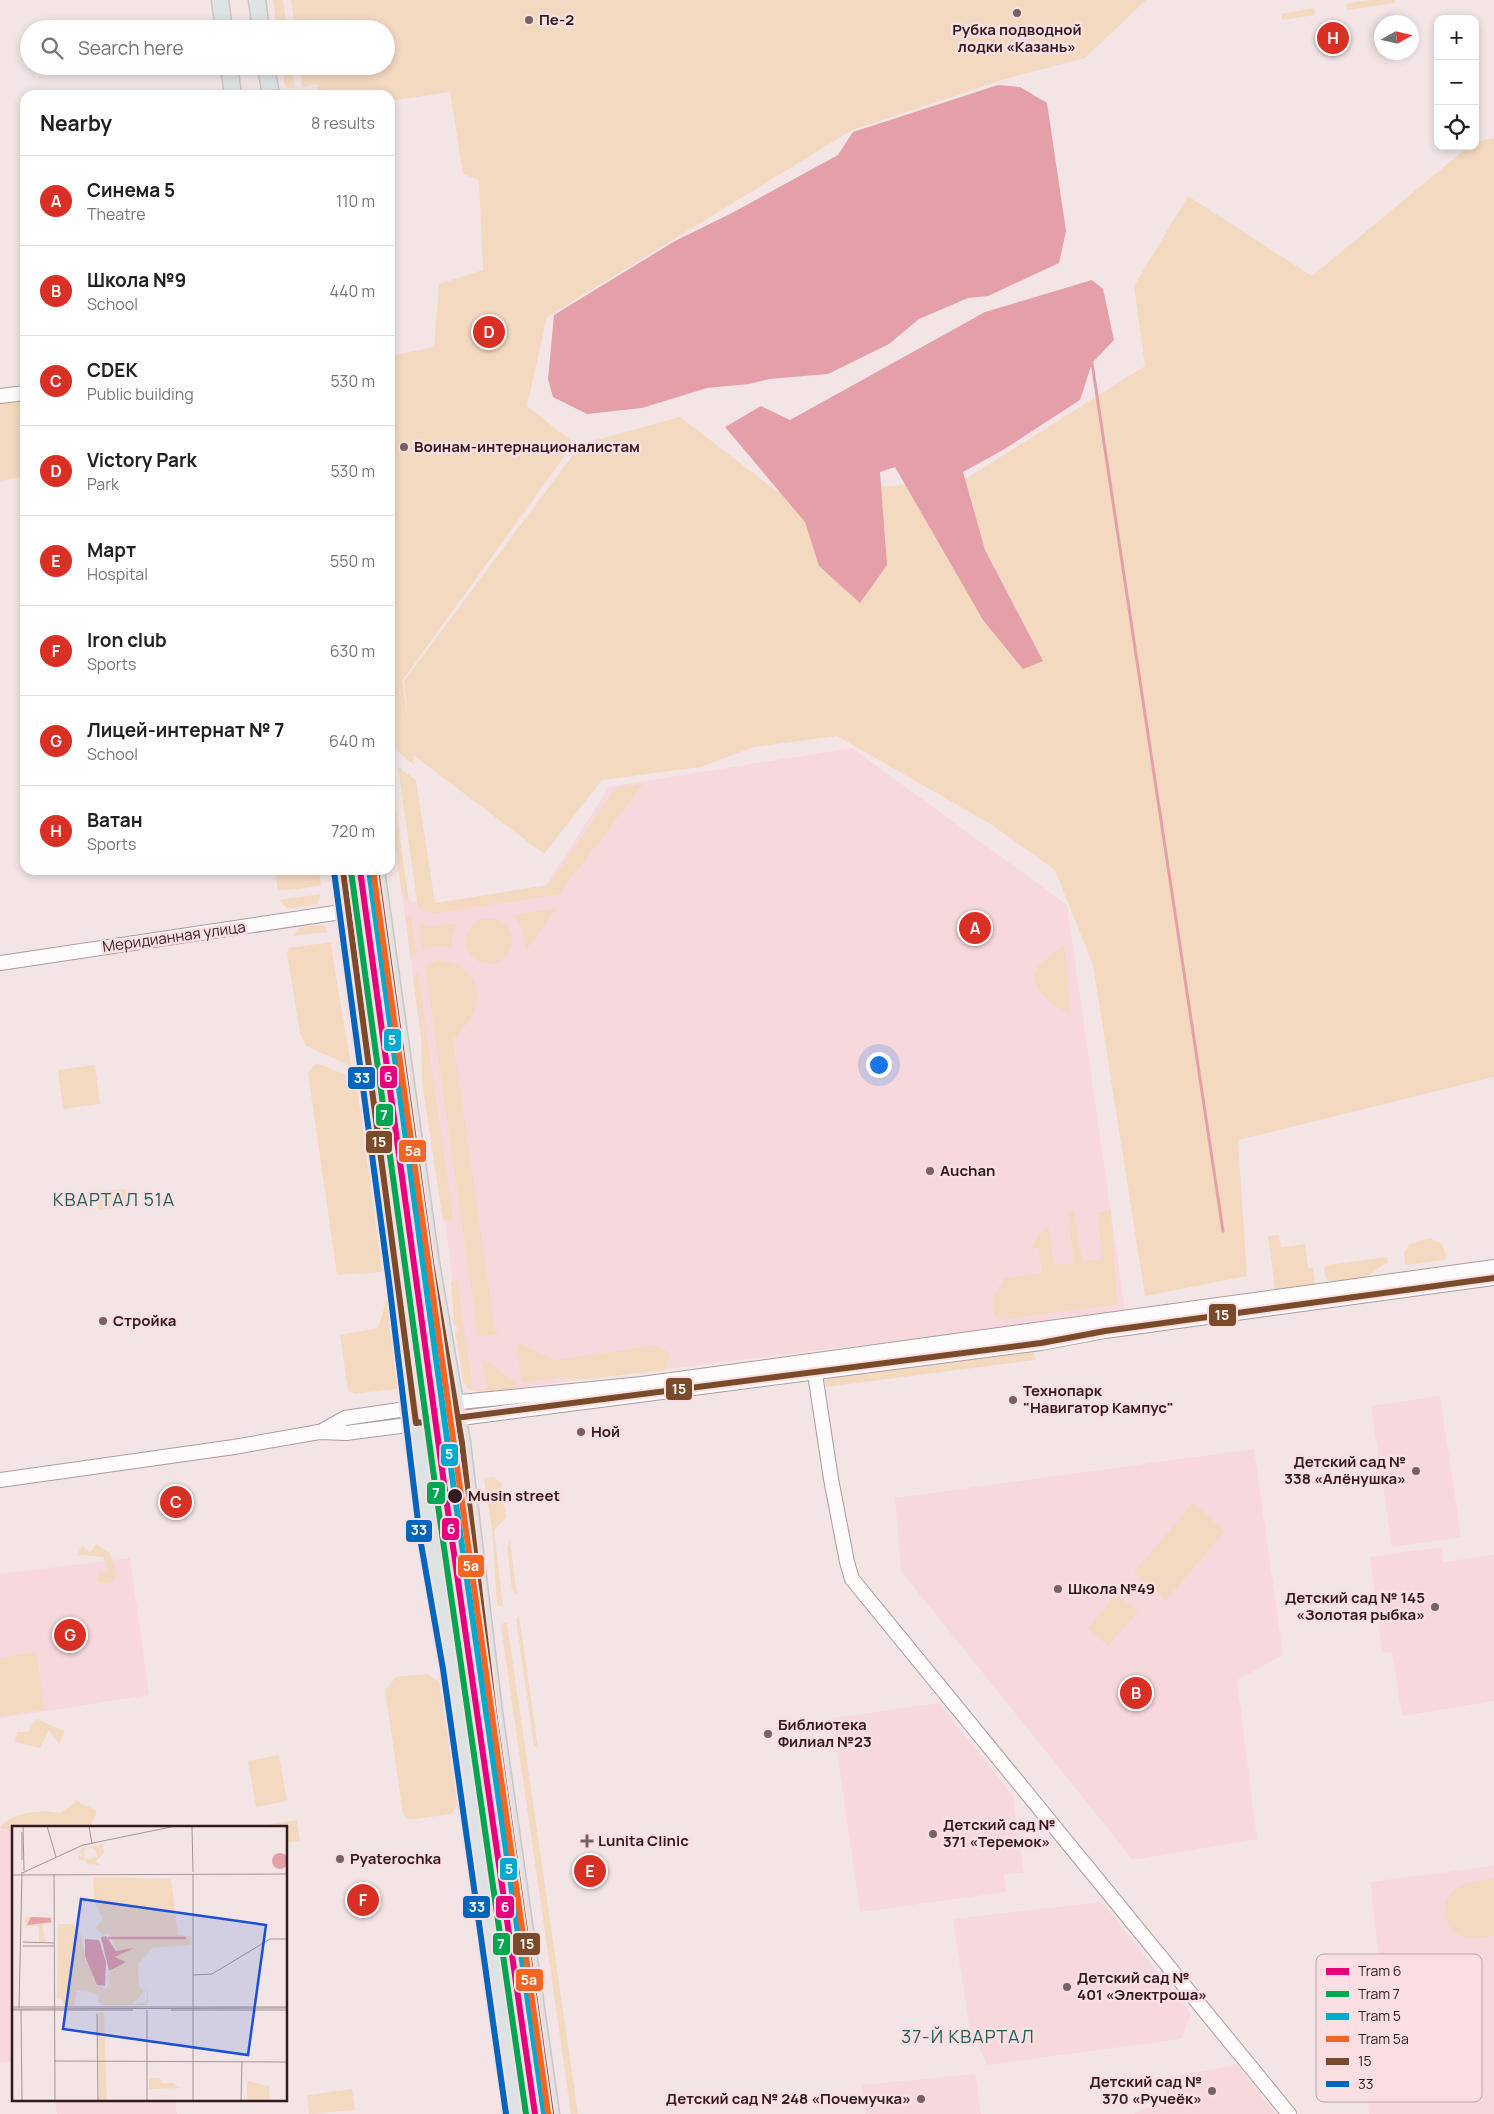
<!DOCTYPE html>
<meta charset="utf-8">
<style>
:root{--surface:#fff;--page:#f2f2f2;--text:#202124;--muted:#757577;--line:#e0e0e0;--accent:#d93025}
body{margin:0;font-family:Manrope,sans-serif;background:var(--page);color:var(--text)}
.controls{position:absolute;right:15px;top:15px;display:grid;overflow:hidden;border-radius:10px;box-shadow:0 2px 8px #0003}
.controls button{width:45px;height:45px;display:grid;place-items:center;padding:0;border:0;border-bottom:1px solid var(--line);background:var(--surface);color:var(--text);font:25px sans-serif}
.compass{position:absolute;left:1374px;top:15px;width:45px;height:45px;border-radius:50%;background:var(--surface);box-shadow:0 2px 8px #0003;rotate:82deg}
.you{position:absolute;left:878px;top:1064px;width:18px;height:18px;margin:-12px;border:4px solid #fff;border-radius:50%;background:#1a73e8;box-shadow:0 0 0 8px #1a73e833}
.badge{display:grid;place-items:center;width:32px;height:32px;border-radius:50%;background:var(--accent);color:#fff;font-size:16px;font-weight:700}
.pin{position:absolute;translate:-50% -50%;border:2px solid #fff;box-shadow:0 1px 5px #0006}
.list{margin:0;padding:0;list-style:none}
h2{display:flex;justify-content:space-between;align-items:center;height:65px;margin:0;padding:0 20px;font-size:21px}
h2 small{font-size:16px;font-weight:400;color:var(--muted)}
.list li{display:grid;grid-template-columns:32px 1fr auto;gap:15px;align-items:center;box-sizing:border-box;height:90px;padding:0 20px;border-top:1px solid var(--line)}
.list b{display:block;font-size:19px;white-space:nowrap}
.list p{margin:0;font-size:16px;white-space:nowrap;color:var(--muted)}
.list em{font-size:16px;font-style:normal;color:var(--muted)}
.icon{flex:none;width:28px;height:28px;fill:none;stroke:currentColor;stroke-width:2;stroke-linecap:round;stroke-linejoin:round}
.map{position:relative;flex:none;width:1494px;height:2114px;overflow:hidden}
.search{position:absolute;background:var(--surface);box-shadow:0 2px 8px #0003;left:20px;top:20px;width:375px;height:55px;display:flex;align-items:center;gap:12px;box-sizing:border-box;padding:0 18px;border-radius:28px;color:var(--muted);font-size:19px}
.panel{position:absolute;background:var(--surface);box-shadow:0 2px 8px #0003;left:20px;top:90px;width:375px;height:785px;border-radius:15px}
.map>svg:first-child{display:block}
.built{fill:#f7d8dc}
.green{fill:#f4d9c1}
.water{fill:#e49fa8}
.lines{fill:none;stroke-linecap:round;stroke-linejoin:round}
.stream{stroke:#e49fa8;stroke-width:3}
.minor-casing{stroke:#ac9b9d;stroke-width:16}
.major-casing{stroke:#cec3c5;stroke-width:19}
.minor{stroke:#fdfbfb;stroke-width:14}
.major{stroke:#dde2e3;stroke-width:16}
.bus-1-casing{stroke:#f9dfe1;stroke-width:10}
.bus-2-casing{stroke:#f9dfe1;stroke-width:10}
.bus-1{stroke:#7a4b2a;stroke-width:6}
.bus-2{stroke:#0065bd;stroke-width:6}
.tram-1-casing{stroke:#f9dfe1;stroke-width:10}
.tram-2-casing{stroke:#f9dfe1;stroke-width:10}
.tram-3-casing{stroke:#f9dfe1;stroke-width:10}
.tram-4-casing{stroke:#f9dfe1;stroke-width:10}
.tram-1{stroke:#e5007d;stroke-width:6}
.tram-2{stroke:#00a651;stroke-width:6}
.tram-3{stroke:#00a9ce;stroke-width:6}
.tram-4{stroke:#f26522;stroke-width:6}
.poi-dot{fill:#766264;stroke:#f9dfe1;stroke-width:2}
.stop-dot{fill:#321b1e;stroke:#f9dfe1;stroke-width:2}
.labels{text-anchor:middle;stroke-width:5;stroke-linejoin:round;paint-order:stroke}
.poi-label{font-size:15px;font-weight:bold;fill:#321b1e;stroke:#f9dfe1;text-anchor:start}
.street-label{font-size:15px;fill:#321b1e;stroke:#f9dfe1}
.stop-label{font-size:15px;font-weight:bold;fill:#321b1e;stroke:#f9dfe1;text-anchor:start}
.quarter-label{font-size:18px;letter-spacing:1px;fill:#235d5b;stroke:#f9dfe1}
.inset-river{fill:none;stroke:#e49fa8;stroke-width:2.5}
.inset-road{fill:none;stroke:#a69496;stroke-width:1}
.view{fill:#1d4ed8;fill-opacity:0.15;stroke:#1d4ed8;stroke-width:2.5}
.inset-edge{fill:none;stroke:#321b1e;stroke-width:2.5}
.key{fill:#f9dfe1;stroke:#bda4a6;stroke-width:1}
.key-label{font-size:14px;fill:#321b1e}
.line-badge{stroke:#f9dfe1;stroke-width:2}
.badge-label{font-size:14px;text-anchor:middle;font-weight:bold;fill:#fff}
</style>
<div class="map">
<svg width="1494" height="2114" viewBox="0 0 1494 2114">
<rect width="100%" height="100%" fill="#f3e5e6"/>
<g class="built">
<path d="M852,748l215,157 58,407 -641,80 -15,-3 -14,-65 -2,-42 -51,-388 6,6 27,7 108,-17 66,-103z"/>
<path d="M1440,1396l21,141 -69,10 -21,-141z"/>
<path d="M1254,1449l29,206 -46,25 20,159 -124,21 -232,-289 -6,-73z"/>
<path d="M1442,1547l1,15 51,-7v146l-92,15 -10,-64 -10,1 -12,-96z"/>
<path d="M130,1558l19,137 -149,23v-144z"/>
<path d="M939,1703l74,93 11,77 -20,1 2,18 -146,20 -28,-194z"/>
<path d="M14,1828v233l-14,2v-233z"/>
<path d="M1494,1866v248h-125l-12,-127 25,-4 -12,-101z"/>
<path d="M1102,1902l89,112 -10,25 -194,26 -18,-40 -16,-106z"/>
<path d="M1237,2065l39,49h-141l4,-4 24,-6 6,-27z"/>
<path d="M975,2074l6,40h-116l-3,-29z"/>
<path d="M55,2100h120l2,14h-120z"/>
</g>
<g class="green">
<path d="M273,0h10l4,29h-10z"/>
<path d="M291,0h855l-61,58 -80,21 -153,51 -305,187 -20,89 47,37 -172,238 6,38 -4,-38 177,-237 99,-27 98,75 183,-10 184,-116 -11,-80 54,-90 124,80 157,-130h6v-4l19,-4v939l-256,63 9,136 -102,20 -52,-331 -38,-95 -63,-45 -155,-89 -83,11 -53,20 -99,13 -58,74 -131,-99 1,10 -18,-15 -6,-37v-357l44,-9 5,-63 44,-14 -4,-90 -16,-6 -13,-82 -60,9v-6h-71l-2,-11 -15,3 -3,-21h87v-37h-91z"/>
<path d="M1370,0h25v3l-48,7 -1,-6z"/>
<path d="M1314,8l1,7 -33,5 -1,-6z"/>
<path d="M282,66h10l3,22h-7l-3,-2z"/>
<path d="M25,400v76l-25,5v-77z"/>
<path d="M390,766l19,136 -7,-8 -12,-82z"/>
<path d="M398,767l18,13 19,123 113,-18 68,-97 27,-4 -84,110 -125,20 -16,-6z"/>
<path d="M275,870h44l2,16 -43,5z"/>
<path d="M321,894l-4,10 -29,5 -9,-9z"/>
<path d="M557,908l-31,42 -3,-20 -9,-15z"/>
<path d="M405,914l6,3 5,37 -5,5z"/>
<circle cx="489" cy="941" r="23"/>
<path d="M419,923l14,3 24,-3 -5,14v10l-16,-1 -13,4z"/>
<path d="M319,925l6,1 3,6 -35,4 7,-9z"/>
<path d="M331,942c5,42 14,82 20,124l-45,-20 -6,-13 -13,-79 2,-6z"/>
<path d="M1064,945l7,70c-14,-8 -46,-25 -34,-47 4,-6 21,-17 27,-23z"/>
<path d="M438,960c27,2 47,24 36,51 -4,11 -15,21 -21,29l42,291 5,3 -22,3 -53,-372z"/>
<path d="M418,972l35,247 -10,2 -21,-138 -1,-48 -8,-56z"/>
<path d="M319,1064l37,15 26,193 -45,3 -29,-202 6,-8z"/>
<path d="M95,1065l5,39 -37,5 -5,-39z"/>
<path d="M126,1189l1,17 -26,4 -3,-1 -2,-12 9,-6z"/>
<path d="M1111,1210l6,94 -116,16 -6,-3c-6,-18 -1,-24 10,-39l37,-5 -3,-24 -9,-2 18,-22 6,40 20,-2 -6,-51 6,-1 8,50 21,-2 -6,-46z"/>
<path d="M1279,1235l2,12 24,-3 3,24h5l2,15 -2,3 -36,5 -2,-2 -7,-53z"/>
<path d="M1430,1238l12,6 5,14 -3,2 -39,5 -1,-13 6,-8z"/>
<path d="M1387,1257l1,5 -28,19 -27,3 -7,-6 -2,-10 3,-3z"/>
<path d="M457,1280l16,110 13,-1 -4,-29 5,1 35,27 -38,5 -16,-4 -4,-5 -9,-52 4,-1 -1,-6h-4l-3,-44z"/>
<path d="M389,1293l12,95 -46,6 -7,-3 -8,-56 38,-7z"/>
<path d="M516,1342l39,18 102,-15 13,9 -4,16 -89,10 -13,-3 -36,5h-6l-1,-4z"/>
<path d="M1034,1349l1,11 -209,27 -2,-9z"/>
<path d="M494,1477l7,6 5,35 -12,12 9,76 -3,1 -3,-3 -5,-75 -8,-51z"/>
<path d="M1193,1503l32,28 -59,69 -32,-28z"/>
<path d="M510,1541l7,55 -5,-6 -5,-43z"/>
<path d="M96,1544l14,9 7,21 -7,9h-12l1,-11 9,-2 -5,-13 -26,-2 5,-9 8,6z"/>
<path d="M1117,1594l21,18 -30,34 -20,-18z"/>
<path d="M519,1615l19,133 -4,-3 -18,-126z"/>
<path d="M503,1623h4l71,491h-7l-70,-488z"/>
<path d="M36,1652l9,58 -45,6v-58z"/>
<path d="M427,1674l12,8 20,122 -8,10 -42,6 -6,-6 -18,-124 11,-13z"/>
<path d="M36,1719l29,12 -6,13 -10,-14 -9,18 -25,-6 2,-10h11z"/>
<path d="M279,1755l8,46 -31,6 -8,-46z"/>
<path d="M77,1801l20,10 -7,17 -89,1 -1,-2c12,-15 42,-18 60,-14z"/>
<path d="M297,1820l3,21 -14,2v-15h-19l-1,-3z"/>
<path d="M1494,1879v57c-10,1 -21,4 -31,1 -21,-7 -25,-37 -6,-49 10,-7 25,-7 37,-9z"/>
<path d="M352,2089l3,21 -46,4 -2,-19z"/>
</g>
<g class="water">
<path d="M998,85l22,2 27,16 19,128 -7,32 -71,33 -20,2 -49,21 -30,25 -61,30 -59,5 -20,5 -42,4 -65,20 -55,6 -34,-17 -5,-18 6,-64 121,-74 55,-27 108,-59 15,-23z"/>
<path d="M1092,280l11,9 11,51 -22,23 -12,37 -77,50 -40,22 22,78 58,111 -20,8 -40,-49 -88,-153 -15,5 7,93 -27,38 -41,-37 -14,-44 -80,-95 36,-21 29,14 195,-108z"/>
</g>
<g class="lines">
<path class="stream" d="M1092,363l131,868"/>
<defs>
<g id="minor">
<path d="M0,396l25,-3"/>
<path d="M0,963l348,-52"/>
<path d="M813,1361l18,118 16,83 5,17 437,535"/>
<path d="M320,1432l25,-14 95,-14 202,-20 852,-117"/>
<path d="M0,1480l234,-33 85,-15 27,1 695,-90 64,-12 389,-53"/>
</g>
<g id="major">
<path d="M220,0l4,29"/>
<path d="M257,0l4,29"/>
<path d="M229,66l4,29"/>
<path d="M266,66l5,29"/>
<path d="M343,870l55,411 31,256 23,131 63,446"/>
<path d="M376,870l55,393 31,180 32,270 57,401"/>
</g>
</defs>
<use href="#minor" class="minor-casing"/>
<use href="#major" class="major-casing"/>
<use href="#minor" class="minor"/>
<use href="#major" class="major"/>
<defs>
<g id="bus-1">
<path d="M343,870l73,553 625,-80 64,-12 389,-53"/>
<path d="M376,870l55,393 31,180 32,270 57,401"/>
</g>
<g id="bus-2">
<path d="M334,871l55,411 31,256 23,131 63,445"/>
<path d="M367,871l55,393 31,180 32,270 57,400"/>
</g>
</defs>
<use href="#bus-1" class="bus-1-casing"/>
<use href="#bus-2" class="bus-2-casing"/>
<use href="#bus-1" class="bus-1"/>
<use href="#bus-2" class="bus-2"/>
<defs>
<path id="tram-1" d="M360,870l86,628 89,616"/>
<path id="tram-2" d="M351,871l86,628 89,615"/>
<path id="tram-3" d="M369,870l86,627 89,616"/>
<path id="tram-4" d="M373,870l175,1243"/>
</defs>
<use href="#tram-1" class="tram-1-casing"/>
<use href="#tram-2" class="tram-2-casing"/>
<use href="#tram-3" class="tram-3-casing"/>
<use href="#tram-4" class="tram-4-casing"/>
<use href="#tram-1" class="tram-1"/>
<use href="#tram-2" class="tram-2"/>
<use href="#tram-3" class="tram-3"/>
<use href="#tram-4" class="tram-4"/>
</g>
<g class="poi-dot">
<circle cx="1017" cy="13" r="5"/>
<circle cx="529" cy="20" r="5"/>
<circle cx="404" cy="447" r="5"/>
<circle cx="930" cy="1171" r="5"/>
<circle cx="103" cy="1321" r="5"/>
<circle cx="1013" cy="1400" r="5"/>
<circle cx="581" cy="1432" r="5"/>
<circle cx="1416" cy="1471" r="5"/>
<circle cx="1058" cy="1589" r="5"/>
<circle cx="1435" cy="1607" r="5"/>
<circle cx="768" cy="1734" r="5"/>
<circle cx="933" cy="1834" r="5"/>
<path d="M584.5 1833.5h5v5h5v5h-5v5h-5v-5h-5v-5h5z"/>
<circle cx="340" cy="1859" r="5"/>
<circle cx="1067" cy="1987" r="5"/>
<circle cx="1212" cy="2091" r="5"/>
<circle cx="921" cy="2099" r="5"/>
</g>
<circle class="stop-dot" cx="455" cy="1496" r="8"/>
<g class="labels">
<g class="poi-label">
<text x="539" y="25">Пе-2</text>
<text x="1017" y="35" text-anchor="middle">Рубка подводной<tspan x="1017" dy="17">лодки «Казань»</tspan></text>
<text x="414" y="452">Воинам-интернационалистам</text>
<text x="940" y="1176">Auchan</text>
<text x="113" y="1326">Стройка</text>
<text x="1023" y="1396">Технопарк<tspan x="1023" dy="17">"Навигатор Кампус"</tspan></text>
<text x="591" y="1437">Ной</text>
<text x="1406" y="1467" text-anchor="end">Детский сад №<tspan x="1406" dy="17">338 «Алёнушка»</tspan></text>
<text x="1068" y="1594">Школа №49</text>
<text x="1425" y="1603" text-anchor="end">Детский сад № 145<tspan x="1425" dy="17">«Золотая рыбка»</tspan></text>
<text x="778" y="1730">Библиотека<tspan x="778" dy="17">Филиал №23</tspan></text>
<text x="943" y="1830">Детский сад №<tspan x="943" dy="17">371 «Теремок»</tspan></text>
<text x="598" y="1846">Lunita Clinic</text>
<text x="350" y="1864">Pyaterochka</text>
<text x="1077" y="1983">Детский сад №<tspan x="1077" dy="17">401 «Электроша»</tspan></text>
<text x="1202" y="2087" text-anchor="end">Детский сад №<tspan x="1202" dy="17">370 «Ручеёк»</tspan></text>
<text x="911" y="2104" text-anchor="end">Детский сад № 248 «Почемучка»</text>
</g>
<g class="street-label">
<text transform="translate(174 937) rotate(-8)" y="5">Меридианная улица</text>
</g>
<g class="stop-label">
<text x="468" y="1501">Musin street</text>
</g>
<g class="quarter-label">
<text x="114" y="1206">КВАРТАЛ 51А</text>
<text x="968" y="2043">37-Й КВАРТАЛ</text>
</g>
</g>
<g transform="translate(12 1826)">
<rect width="275" height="275" fill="#f3e5e6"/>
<path d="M91,18l1,9 -8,8 4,4 -13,-1 -2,-4h-6v-5l3,2v-4l-3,1 3,-6zM75,21l8,2 3,8 -13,3 -1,-9zM81,51l78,2 7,56 12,1 1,9 -39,3 -14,17 1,21 5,6 -11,12 14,-2v-10l-7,-9 8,9v11l-2,2h-43l-4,-2v-7l-14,-6 -8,1 -3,15 -11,-1 -1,-5 -5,-2 1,-74h15l8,11 4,22 13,29 7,2 4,-3 -1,-10 8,-8 1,-16 -8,-17h-7l-7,-6 8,-10 -9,-16zM13,91h27v6l-10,2 4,17h-7v-16h-14zM86,187h6l3,88h-8zM137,252h11l1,5h12l8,5 -32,1zM235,255l22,5 1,14h-23z" fill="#f4d9c1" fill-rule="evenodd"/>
<path d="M260 35a8 8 0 1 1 16 0a8 8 0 1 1-16 0ZM19,91l19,1 2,4 -25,3zM94,110l10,15 18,-3 -19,9 11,5 -17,9 -8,-34zM73,113l14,1 7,22 -1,24 -8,-1 -12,-29z" fill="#e49fa8"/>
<path class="inset-river" d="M96,112h78"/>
<path class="inset-road" d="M11,0l1,45M35,0l9,31M77,0l3,18M180,0l1,46M10,6v28M10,47l61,-28 93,-19M42,48l1,227M0,49l275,-1M11,116l31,1M11,120h31M181,149l19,-1 58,-35h17M0,181h275M7,182l3,-136M0,183l275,-1M0,184h121M9,184l1,91M135,184v91M159,184h116M85,188l1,87M42,235l233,1M181,275v-227M229,275l1,-39"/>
<path class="view" d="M69,73l185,26 -18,130 -185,-26z"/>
<rect width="275" height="275" class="inset-edge"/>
</g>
<rect x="1316" y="1954" width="166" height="148" rx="8" class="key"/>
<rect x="1326" y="1968" width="23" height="7" fill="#e5007d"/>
<rect x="1326" y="1991" width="23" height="6" fill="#00a651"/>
<rect x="1326" y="2013" width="23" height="7" fill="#00a9ce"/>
<rect x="1326" y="2036" width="23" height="6" fill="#f26522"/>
<rect x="1326" y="2058" width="23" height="7" fill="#7a4b2a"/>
<rect x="1326" y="2081" width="23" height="6" fill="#0065bd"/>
<g class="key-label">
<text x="1358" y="1976">Tram 6</text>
<text x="1358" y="1999">Tram 7</text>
<text x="1358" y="2021">Tram 5</text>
<text x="1358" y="2044">Tram 5а</text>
<text x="1358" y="2066">15</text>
<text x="1358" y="2089">33</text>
</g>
<g class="line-badge">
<rect x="383" y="1028" width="19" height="24" rx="5" fill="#00a9ce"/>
<rect x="379" y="1065" width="19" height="24" rx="5" fill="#e5007d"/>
<rect x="347" y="1066" width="29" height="24" rx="5" fill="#0065bd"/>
<rect x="375" y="1103" width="19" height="24" rx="5" fill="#00a651"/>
<rect x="365" y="1130" width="28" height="24" rx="5" fill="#7a4b2a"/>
<rect x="398" y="1139" width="29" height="24" rx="5" fill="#f26522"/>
<rect x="1208" y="1303" width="29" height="24" rx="5" fill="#7a4b2a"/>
<rect x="665" y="1377" width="28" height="24" rx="5" fill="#7a4b2a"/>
<rect x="440" y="1443" width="19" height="24" rx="5" fill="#00a9ce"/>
<rect x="426" y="1481" width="20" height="24" rx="5" fill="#00a651"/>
<rect x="441" y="1517" width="19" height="24" rx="5" fill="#e5007d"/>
<rect x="405" y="1519" width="28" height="24" rx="5" fill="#0065bd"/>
<rect x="457" y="1554" width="28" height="24" rx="5" fill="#f26522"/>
<rect x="499" y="1857" width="19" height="24" rx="5" fill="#00a9ce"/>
<rect x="495" y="1895" width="20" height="24" rx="5" fill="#e5007d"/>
<rect x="462" y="1895" width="29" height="24" rx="5" fill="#0065bd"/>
<rect x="512" y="1932" width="29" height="24" rx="5" fill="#7a4b2a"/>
<rect x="492" y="1932" width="19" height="24" rx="5" fill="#00a651"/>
<rect x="515" y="1968" width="29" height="24" rx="5" fill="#f26522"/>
</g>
<g class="badge-label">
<text x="392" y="1045">5</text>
<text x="388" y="1082">6</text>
<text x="362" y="1083">33</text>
<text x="384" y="1120">7</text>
<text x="379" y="1147">15</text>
<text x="413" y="1156">5а</text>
<text x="1222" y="1320">15</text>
<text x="679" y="1394">15</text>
<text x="449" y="1459">5</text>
<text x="436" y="1498">7</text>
<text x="451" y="1534">6</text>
<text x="419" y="1535">33</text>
<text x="471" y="1571">5а</text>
<text x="509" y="1874">5</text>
<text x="505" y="1912">6</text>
<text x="477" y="1912">33</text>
<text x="527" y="1949">15</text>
<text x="501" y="1949">7</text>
<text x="529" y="1985">5а</text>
</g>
</svg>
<div class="controls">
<button>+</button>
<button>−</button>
<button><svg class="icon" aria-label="locate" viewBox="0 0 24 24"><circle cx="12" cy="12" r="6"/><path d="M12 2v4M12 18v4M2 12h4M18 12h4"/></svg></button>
</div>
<svg class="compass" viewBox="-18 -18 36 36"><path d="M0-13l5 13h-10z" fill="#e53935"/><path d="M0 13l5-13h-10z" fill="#757577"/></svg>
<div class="you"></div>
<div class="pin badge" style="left:975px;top:928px">A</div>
<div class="pin badge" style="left:1136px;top:1693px">B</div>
<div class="pin badge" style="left:176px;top:1502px">C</div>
<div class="pin badge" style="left:489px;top:332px">D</div>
<div class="pin badge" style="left:590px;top:1871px">E</div>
<div class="pin badge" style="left:363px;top:1900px">F</div>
<div class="pin badge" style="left:70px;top:1635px">G</div>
<div class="pin badge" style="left:1333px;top:38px">H</div>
<div class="search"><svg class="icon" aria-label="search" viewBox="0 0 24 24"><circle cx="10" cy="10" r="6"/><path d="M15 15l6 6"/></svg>Search here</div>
<section class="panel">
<h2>Nearby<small>8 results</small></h2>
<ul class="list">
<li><span class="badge">A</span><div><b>Синема 5</b><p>Theatre</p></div><em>110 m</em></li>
<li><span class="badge">B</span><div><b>Школа №9</b><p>School</p></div><em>440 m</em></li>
<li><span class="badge">C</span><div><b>CDEK</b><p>Public building</p></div><em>530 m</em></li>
<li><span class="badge">D</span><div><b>Victory Park</b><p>Park</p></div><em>530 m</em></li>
<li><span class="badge">E</span><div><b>Март</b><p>Hospital</p></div><em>550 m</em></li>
<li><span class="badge">F</span><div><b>Iron club</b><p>Sports</p></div><em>630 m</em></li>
<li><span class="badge">G</span><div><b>Лицей-интернат № 7</b><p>School</p></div><em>640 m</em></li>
<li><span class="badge">H</span><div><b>Ватан</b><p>Sports</p></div><em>720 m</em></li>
</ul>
</section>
</div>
